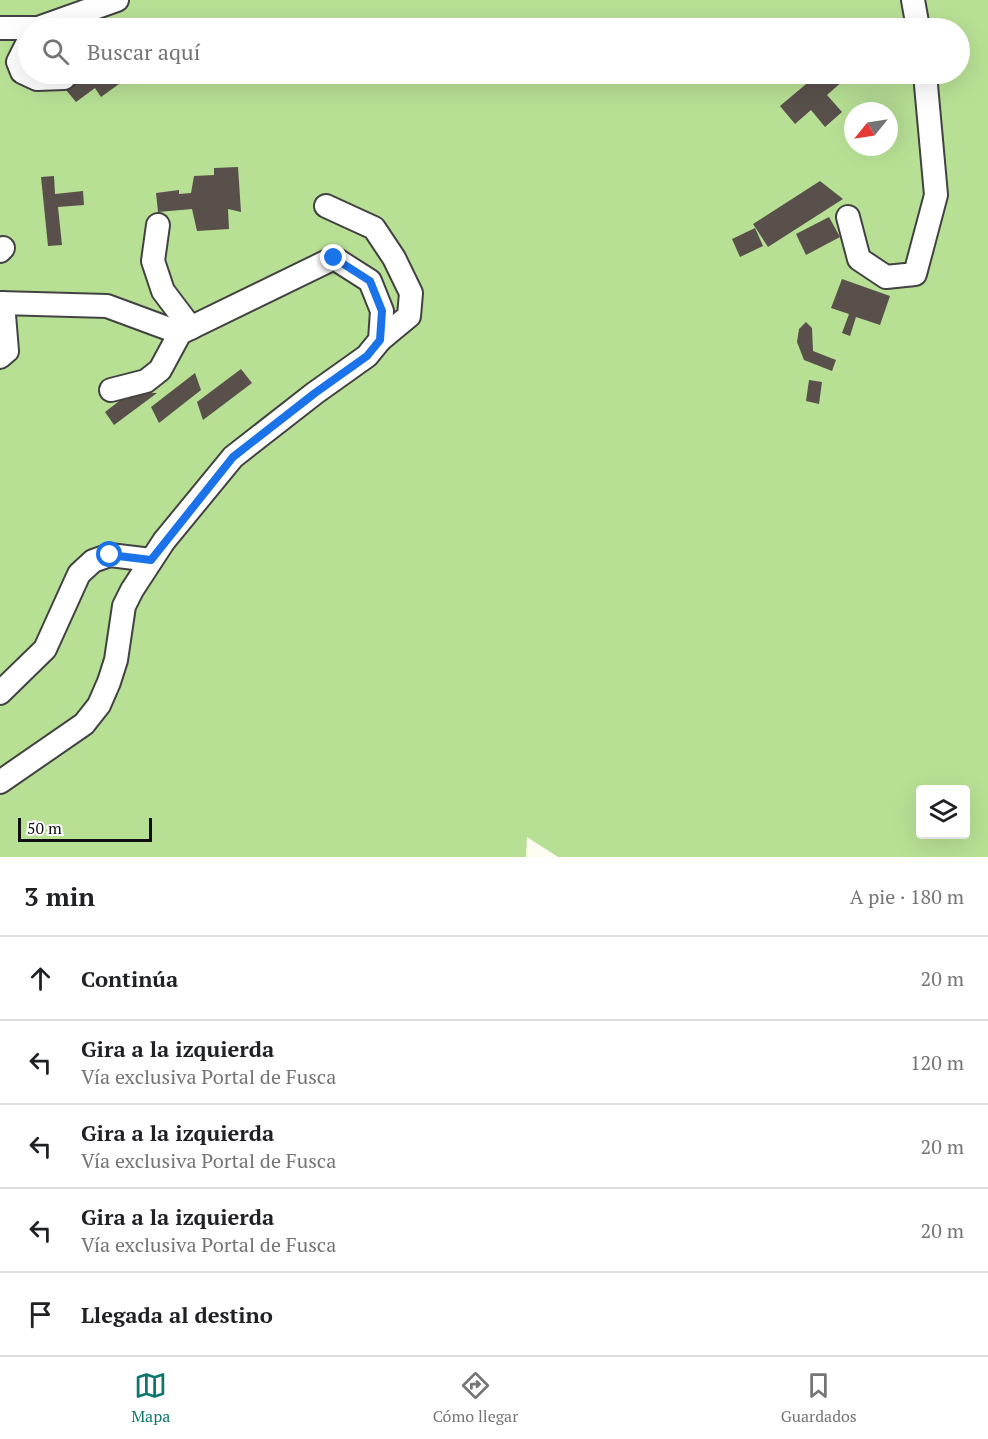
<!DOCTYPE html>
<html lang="es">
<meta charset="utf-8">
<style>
:root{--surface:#fff;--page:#f6f6f6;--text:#202124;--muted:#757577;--line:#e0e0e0;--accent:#0f766e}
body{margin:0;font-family:"PT Serif",serif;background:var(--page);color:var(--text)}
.controls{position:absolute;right:18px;bottom:18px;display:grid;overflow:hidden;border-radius:6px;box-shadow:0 6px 24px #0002}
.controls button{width:54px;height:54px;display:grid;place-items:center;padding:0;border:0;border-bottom:2px solid var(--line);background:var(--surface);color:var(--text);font:30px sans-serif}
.compass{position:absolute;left:844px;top:102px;width:54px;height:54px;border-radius:50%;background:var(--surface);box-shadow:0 6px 24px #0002;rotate:240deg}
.scale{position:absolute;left:18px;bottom:15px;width:134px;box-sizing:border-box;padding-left:6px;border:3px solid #0f0f0f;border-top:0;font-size:16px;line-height:21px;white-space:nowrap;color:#0f0f0f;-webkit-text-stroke:4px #fff;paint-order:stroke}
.stop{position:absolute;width:18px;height:18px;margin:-14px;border:4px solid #1a73e8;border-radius:50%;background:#fff}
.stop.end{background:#1a73e8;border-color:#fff;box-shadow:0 2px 6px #0008}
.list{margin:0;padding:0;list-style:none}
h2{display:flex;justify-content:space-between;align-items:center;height:78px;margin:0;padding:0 24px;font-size:26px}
h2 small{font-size:20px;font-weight:400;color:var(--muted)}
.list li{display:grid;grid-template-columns:39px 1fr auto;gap:18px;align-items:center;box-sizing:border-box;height:84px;padding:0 24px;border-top:2px solid var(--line)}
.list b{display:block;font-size:22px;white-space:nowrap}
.list p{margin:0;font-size:20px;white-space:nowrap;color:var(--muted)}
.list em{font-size:20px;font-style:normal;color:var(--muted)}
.icon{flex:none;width:33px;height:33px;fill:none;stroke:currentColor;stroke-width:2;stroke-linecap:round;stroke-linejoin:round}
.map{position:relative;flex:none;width:988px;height:857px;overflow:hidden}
.search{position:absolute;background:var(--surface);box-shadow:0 6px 24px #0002;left:18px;right:18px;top:18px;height:66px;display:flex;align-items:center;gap:15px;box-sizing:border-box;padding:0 21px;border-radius:33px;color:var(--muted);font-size:22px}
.sheet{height:498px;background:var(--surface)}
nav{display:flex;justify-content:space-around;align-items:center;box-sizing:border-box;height:84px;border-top:2px solid var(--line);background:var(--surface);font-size:16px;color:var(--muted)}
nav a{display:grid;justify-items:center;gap:3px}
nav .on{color:var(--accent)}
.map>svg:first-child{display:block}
.forest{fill:#b8e095;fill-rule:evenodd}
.building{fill:#59504b}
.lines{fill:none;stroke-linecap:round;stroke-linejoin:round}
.minor-casing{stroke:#424242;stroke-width:26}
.minor{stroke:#fff;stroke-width:22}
.route{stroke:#1a73e8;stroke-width:8}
</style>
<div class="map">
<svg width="988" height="857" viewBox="0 0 988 857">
<rect width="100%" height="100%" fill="#fffcf2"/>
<path class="forest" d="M0,0h988v857h-430l-31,-20 -1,20h-526zM28,28h932v46h-932zM853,111h36v36h-36zM920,790h46v44h-46z"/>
<g class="building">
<path d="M87,74h28l-2,3 6,7 -18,13 -6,-9 -19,14 -10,-12z"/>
<path d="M818,74h14l-2,2 4,5 10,-1 -17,15 15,17 -17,15 -14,-17 -16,14 -15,-18z"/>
<path d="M238,167l3,45 -13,-3 1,20 -32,2 -5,-22 -34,3 -2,-19 23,-3v4l12,-1 3,-17 20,-1v-7z"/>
<path d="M54,176l1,18 28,-3 1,14 -26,2 4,38 -14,1 -7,-69z"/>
<path d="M820,181l23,18 -75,48 -15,-23z"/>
<path d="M829,217l11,20 -34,18 -10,-21z"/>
<path d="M755,228l8,18 -23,11 -8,-18z"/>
<path d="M842,279l48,17 -10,29 -24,-8 -6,19 -8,-3 7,-19 -18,-6z"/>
<path d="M806,322l6,6 1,23 23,9 -4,11 -28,-11 -7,-18 2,-13z"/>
<path d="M241,369l11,14 -49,37 -6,-18z"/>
<path d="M195,373l6,17 -42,33 -8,-16z"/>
<path d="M809,380l13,2 -3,22 -13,-3z"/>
<path d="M131,392l26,1 -43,32 -9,-13z"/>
</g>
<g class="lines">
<defs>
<g id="minor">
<path d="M913,0l5,28"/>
<path d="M0,28h33"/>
<path d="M38,28l79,-28"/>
<path d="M28,42l-10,20 4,10 15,7 27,-1"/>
<path d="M326,206l48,22 20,30 17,35 -2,23 -29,24"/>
<path d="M848,217l11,42 27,18 29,-3 21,-79 -11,-121"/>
<path d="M158,225l-5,36 10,30 28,37"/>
<path d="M0,251l3,-3"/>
<path d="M0,303l107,3 73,27 154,-75 36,23 12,30 -2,29 -13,16 -52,37 -82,64 -69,84 -32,49 -8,16 -8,54 -7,22 -10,23 -15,19 -84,58"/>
<path d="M0,357l7,-6 -4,-48"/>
<path d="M111,390l35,-9 14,-11 20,-37"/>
<path d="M0,693l45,-44 34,-75 14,-13 17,-6 41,5"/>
</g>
</defs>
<use href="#minor" class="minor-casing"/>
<use href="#minor" class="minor"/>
</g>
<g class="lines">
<path class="route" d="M110,555l41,5 82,-103 82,-64 52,-37 13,-16 2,-29 -12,-30 -36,-23"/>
</g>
</svg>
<div class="controls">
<button><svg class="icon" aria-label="layers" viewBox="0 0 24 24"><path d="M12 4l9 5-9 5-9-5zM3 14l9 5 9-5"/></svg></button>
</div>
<svg class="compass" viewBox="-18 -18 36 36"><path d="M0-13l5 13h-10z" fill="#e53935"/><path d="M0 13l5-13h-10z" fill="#757577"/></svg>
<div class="scale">50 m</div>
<div class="stop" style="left:110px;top:555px"></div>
<div class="stop end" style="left:334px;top:258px"></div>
<div class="search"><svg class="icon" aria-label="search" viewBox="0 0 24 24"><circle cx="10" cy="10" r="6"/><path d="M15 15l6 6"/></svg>Buscar aquí</div>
</div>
<section class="sheet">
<h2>3 min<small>A pie · 180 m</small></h2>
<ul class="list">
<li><svg class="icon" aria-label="ahead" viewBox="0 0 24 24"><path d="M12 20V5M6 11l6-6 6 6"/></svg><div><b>Continúa</b></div><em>20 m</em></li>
<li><svg class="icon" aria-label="left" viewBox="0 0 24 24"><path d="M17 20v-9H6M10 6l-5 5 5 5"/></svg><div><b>Gira a la izquierda</b><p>Vía exclusiva Portal de Fusca</p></div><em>120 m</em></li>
<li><svg class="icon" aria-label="left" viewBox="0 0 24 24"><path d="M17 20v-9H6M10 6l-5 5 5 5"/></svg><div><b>Gira a la izquierda</b><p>Vía exclusiva Portal de Fusca</p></div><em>20 m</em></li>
<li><svg class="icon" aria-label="left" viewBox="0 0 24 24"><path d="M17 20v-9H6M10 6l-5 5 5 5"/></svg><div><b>Gira a la izquierda</b><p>Vía exclusiva Portal de Fusca</p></div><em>20 m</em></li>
<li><svg class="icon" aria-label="arrive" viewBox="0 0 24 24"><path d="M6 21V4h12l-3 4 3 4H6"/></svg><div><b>Llegada al destino</b></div></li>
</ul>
</section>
<nav>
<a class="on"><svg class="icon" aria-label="map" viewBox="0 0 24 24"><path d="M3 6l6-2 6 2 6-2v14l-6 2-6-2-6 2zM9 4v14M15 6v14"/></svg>Mapa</a>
<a><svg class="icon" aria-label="directions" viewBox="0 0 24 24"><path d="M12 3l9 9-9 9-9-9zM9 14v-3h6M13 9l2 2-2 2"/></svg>Cómo llegar</a>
<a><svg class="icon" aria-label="saved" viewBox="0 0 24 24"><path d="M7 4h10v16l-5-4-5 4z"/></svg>Guardados</a>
</nav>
